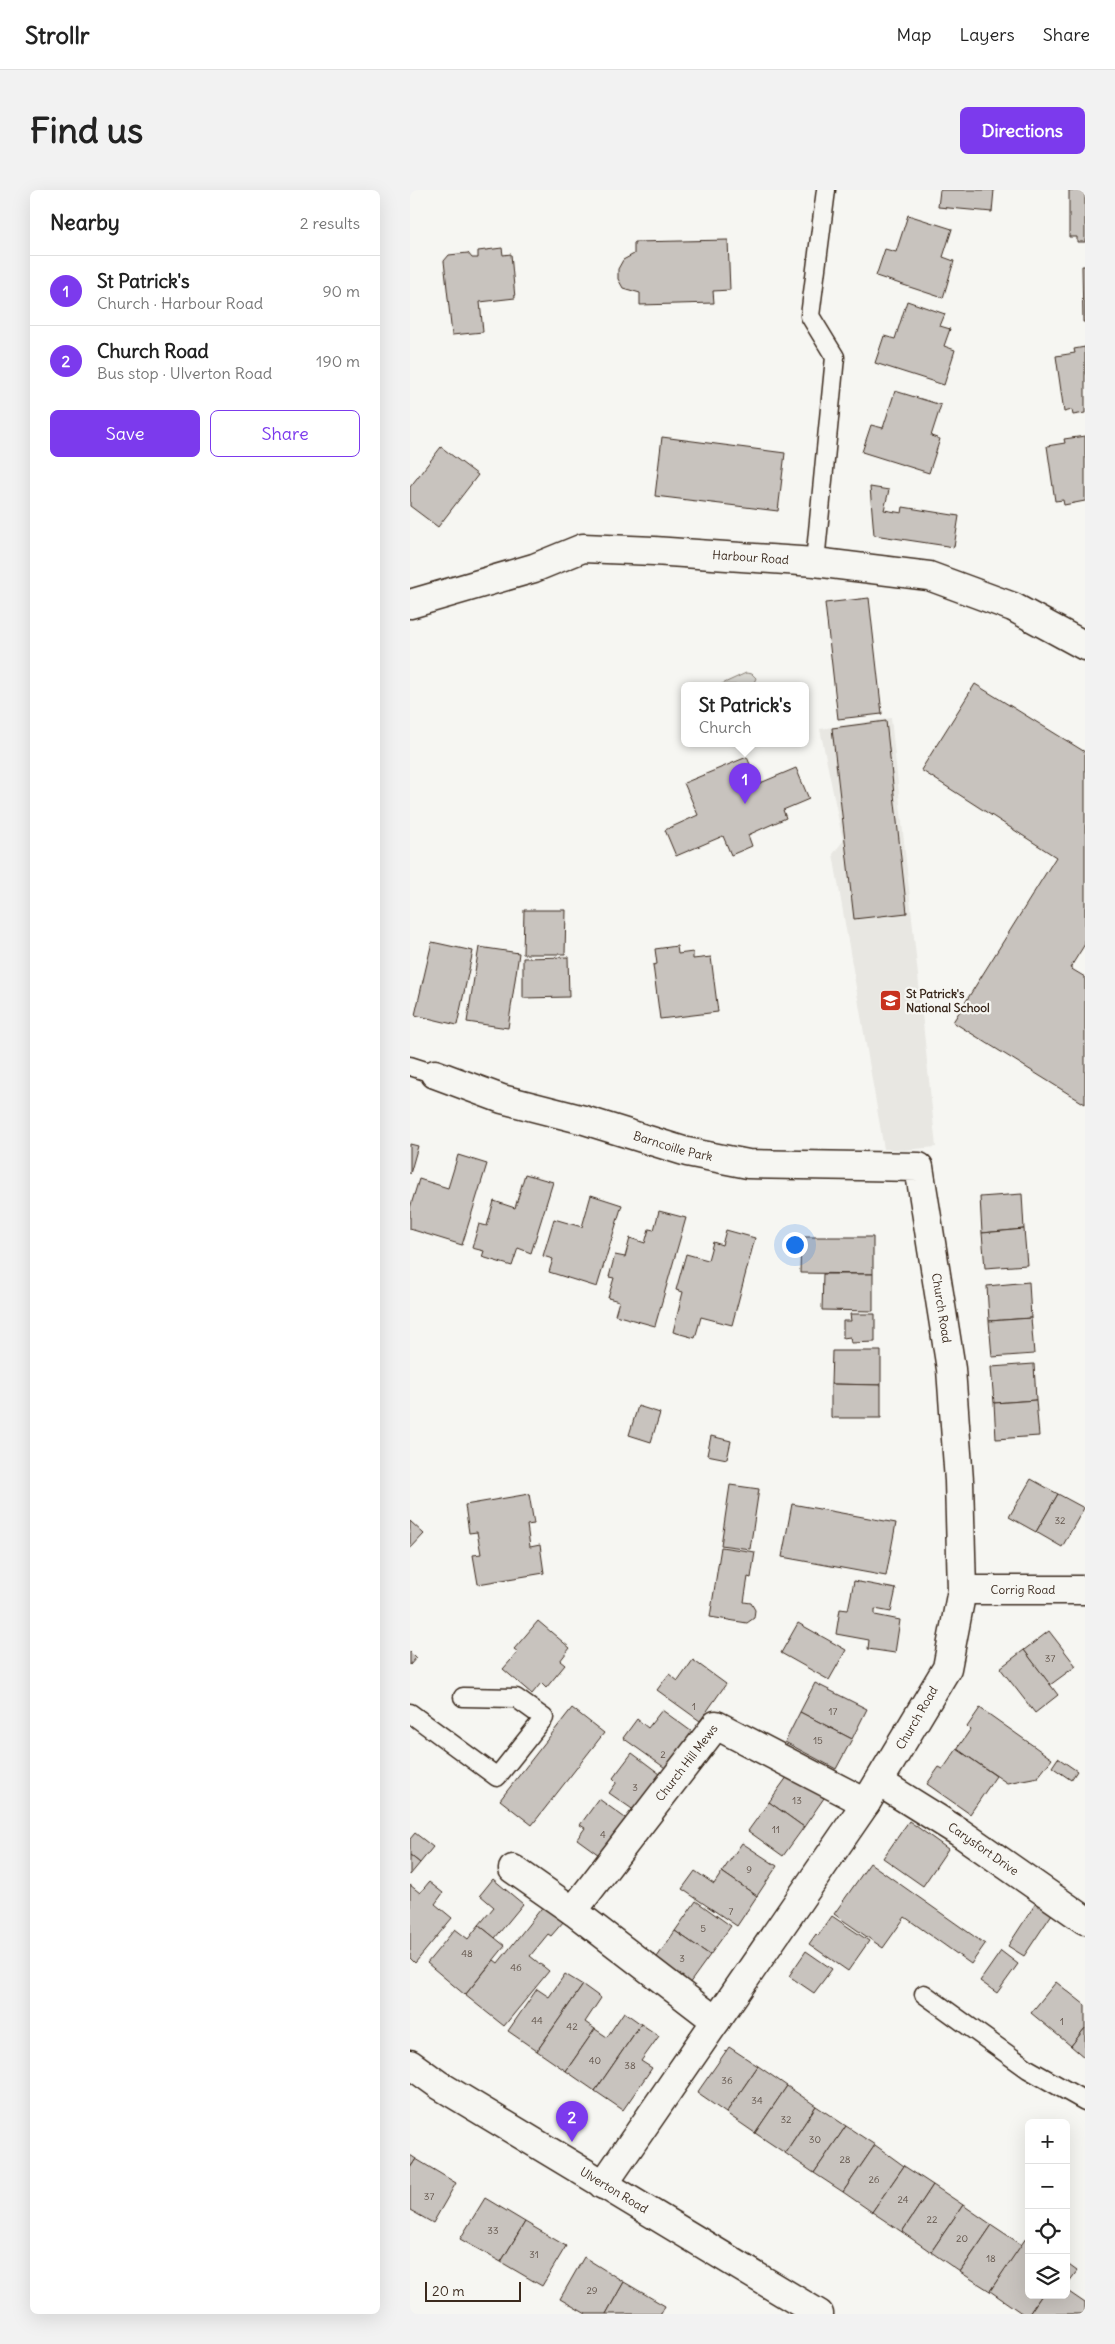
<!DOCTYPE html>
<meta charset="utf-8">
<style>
:root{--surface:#fff;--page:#f2f2f2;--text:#222;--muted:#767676;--line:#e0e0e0;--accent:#7c3aed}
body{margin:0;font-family:Delius,sans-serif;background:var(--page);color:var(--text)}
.controls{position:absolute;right:15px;bottom:15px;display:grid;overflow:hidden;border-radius:8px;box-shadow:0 5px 20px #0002}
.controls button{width:45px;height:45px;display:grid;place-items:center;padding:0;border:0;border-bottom:1px solid var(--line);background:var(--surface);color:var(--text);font:25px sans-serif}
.scale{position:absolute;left:15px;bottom:12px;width:96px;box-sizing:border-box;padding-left:5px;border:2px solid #3b2a1e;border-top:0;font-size:14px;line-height:18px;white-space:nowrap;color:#3b2a1e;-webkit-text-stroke:4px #f6f6f2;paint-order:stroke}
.you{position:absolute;left:384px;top:1054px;width:18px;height:18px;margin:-12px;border:4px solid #fff;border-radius:50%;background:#1a73e8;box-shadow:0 0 0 8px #1a73e833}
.badge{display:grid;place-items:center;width:32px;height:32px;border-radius:50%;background:var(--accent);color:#fff;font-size:16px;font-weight:700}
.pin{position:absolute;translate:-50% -41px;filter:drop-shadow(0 1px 2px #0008)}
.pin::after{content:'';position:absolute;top:26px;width:18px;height:15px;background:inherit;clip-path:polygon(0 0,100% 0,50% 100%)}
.popup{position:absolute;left:271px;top:492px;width:128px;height:65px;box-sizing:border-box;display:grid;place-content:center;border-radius:8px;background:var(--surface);filter:drop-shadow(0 1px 4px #0005);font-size:16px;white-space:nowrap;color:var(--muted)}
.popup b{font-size:19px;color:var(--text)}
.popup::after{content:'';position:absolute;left:50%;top:100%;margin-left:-10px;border:10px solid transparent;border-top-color:var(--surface)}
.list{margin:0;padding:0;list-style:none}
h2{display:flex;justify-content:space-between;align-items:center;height:65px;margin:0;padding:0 20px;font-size:21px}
h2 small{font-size:16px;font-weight:400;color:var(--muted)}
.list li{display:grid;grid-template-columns:32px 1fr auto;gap:15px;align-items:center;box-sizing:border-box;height:70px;padding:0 20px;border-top:1px solid var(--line)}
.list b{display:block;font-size:19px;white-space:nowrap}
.list p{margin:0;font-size:16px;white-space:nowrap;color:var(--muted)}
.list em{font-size:16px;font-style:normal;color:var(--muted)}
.actions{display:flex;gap:10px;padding:15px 20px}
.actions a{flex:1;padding:11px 0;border:1px solid var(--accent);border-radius:8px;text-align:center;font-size:18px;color:var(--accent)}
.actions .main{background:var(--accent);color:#fff}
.icon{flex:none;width:28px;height:28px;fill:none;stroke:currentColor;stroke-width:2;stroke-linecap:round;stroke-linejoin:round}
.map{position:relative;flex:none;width:675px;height:2124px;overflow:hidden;border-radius:8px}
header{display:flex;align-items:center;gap:30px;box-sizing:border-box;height:70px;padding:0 25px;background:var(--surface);border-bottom:1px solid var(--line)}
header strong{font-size:24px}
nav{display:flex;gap:28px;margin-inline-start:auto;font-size:18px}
.intro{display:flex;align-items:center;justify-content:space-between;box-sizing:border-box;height:120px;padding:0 30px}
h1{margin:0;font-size:35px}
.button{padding:12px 22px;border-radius:8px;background:var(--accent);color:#fff;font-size:18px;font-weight:700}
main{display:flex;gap:30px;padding:0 30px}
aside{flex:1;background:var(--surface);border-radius:8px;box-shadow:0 5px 20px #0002}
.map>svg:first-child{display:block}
.built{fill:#e8e7e2}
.green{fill:#dad9d3;stroke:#8a8278}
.building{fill:#c8c3be;stroke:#3b2a1e}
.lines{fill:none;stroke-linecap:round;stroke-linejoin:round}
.service-casing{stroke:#3b2a1e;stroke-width:21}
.minor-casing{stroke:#3b2a1e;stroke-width:31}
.tertiary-casing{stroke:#3b2a1e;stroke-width:31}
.secondary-casing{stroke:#3b2a1e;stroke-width:31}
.service{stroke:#f6f6f2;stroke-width:18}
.minor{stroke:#f6f6f2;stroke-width:28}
.tertiary{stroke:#f6f6f2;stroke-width:28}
.secondary{stroke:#f6f6f2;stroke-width:28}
.labels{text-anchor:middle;stroke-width:4.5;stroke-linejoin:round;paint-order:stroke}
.number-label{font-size:10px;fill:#5e5046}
.street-label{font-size:12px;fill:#3b2a1e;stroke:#f6f6f2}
.poi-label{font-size:12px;font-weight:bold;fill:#3b2a1e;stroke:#f6f6f2;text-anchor:start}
</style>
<header>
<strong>Strollr</strong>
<nav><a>Map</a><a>Layers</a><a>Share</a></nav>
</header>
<div class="intro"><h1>Find us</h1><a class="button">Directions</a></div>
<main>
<aside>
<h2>Nearby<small>2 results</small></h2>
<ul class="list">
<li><span class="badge">1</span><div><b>St Patrick's</b><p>Church · Harbour Road</p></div><em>90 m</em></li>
<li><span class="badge">2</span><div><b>Church Road</b><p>Bus stop · Ulverton Road</p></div><em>190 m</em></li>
</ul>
<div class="actions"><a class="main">Save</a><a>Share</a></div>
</aside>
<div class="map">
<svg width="675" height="2124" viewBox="0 0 675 2124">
<rect width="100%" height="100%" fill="#f6f6f2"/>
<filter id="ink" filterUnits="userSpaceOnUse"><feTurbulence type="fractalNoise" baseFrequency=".02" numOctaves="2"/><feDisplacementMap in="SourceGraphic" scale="10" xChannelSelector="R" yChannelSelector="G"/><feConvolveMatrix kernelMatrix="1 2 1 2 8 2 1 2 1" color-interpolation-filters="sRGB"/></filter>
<g filter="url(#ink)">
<path class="built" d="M481,528l45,429 -32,3 -20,-1 -51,-295 10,-13 -23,-112z"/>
<path class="green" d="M336,483l6,1 4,4 -3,7h-33z"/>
<g class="building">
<path d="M530,0h54l-2,22 -54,-5z"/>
<path d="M659,0h16v52h-8v-5h-8z"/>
<path d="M498,25l44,14 -9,28 11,4 -11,37 -67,-22 9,-27 11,3z"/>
<path d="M318,50l2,50 -17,1 1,12 -74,2v-12l-17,-5 -5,-9v-10l5,-9 11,-6v-12z"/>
<path d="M92,58l1,7 8,-1 4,44 -35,4 3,30 -31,3 -8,-74 5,-6 19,-2 4,5h6v-7z"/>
<path d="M672,76h3v56h-2z"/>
<path d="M497,111l38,13 -5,12 10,3 -6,17 11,4 -11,35 -69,-22 9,-27 11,3z"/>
<path d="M675,157v66l-12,2 -1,-5 -8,2 -8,-56 19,-3 -1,-4z"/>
<path d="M485,201l46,14 -10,31 9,3 -11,34 -67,-21 9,-27 12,3z"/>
<path d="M675,246v65l-21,4 -1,-5 -8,1 -8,-55 18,-3 -1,-4z"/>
<path d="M252,247l123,16 -7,58 -123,-15z"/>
<path d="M31,257l37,28 -40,52 -28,-21v-19z"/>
<path d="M460,297l19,3 -5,20 18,3 1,-6 56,9 -5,31 -80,-12z"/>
<path d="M459,408l13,116 -44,5 -13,-116z"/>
<path d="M565,494l110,68v192l-15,24 15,9v127l-132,-82 103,-165 -135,-87z"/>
<path d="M476,531l21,192 -53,6 -22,-191z"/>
<path d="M337,567l11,27 38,-16 13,31 -26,11 3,8 -38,17 4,11 -21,9 -8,-19 -47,20 -11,-26 33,-15 -14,-32z"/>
<path d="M114,720h42l-1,44h-42z"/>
<path d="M22,752l41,9 -16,74 -42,-10z"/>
<path d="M267,756l1,8 15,-2v7l18,-2 7,55 -58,7 -7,-54 4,-1 -2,-15z"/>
<path d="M69,757l40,6 -11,75 -41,-6z"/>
<path d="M158,767l1,40 -46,1v-40z"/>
<path d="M0,954l8,2 -8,28z"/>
<path d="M48,965l29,9 -25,81 -52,-16v-21l9,-29 29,9z"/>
<path d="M115,984l28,8 -22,71 -13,-5 -6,18 -30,-9 2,-6 -12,-3 7,-24 8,2 7,-25 21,7z"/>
<path d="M612,1004l2,35 -42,4 -2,-36z"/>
<path d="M181,1005l31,10 -25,82 -48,-15 4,-13 -10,-3 11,-37 28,8z"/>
<path d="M249,1021l27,7 -31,108 -40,-11 4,-14 -11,-3 6,-20 -5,-1 6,-22 10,2 5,-19 15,5 4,-14 5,1z"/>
<path d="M614,1039l3,36 -42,3 -3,-35z"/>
<path d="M316,1040l29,8 -23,87 -31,-8 -6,21 -22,-6 10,-40 -7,-2 10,-36 22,6 5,-18 9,3z"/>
<path d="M391,1047h72v37l-73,-1z"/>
<path d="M413,1084h50v37l-51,-1z"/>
<path d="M619,1092l2,36 -42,3 -2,-35z"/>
<path d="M440,1124h25v28l-24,1 -1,-6 -7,1v-17h8z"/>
<path d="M621,1128l3,36 -42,3 -3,-36z"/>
<path d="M422,1161h49v34l-50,-1z"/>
<path d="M624,1174l2,36 -42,3 -3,-36z"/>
<path d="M421,1194l50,1v33h-50z"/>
<path d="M626,1210l3,36 -43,3 -2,-36z"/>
<path d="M228,1216l22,7 -9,29 -22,-7z"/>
<path d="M301,1246l20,5 -4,18 -20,-4z"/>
<path d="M621,1289l27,15 -22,38 -27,-15z"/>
<path d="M320,1295l29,4 -9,60 -29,-4z"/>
<path d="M119,1304l5,30 -7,1 3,22 10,-2 4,28 -66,11 -5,-29 8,-1 -4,-22 -8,1 -4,-28z"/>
<path d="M648,1304l26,14 -22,39 -26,-15z"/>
<path d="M382,1314l104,19 -10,53 -104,-19z"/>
<path d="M0,1331l14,13 -14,15z"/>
<path d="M311,1357l34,5 -4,26 -3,-1 -4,25 7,1 4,7 -1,8 -7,5 -37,-6z"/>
<path d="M444,1391l42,8 -5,23 -16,-3v6l25,5 -5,33 -27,-4 1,-9 -33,-6 4,-25 8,1z"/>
<path d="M128,1431l32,27 -10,13 5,4 -19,23 -5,-5 -9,11 -29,-25 15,-17 -4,-3z"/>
<path d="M388,1433l48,27 -17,30 -48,-27z"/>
<path d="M639,1441l27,35 -26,19 -26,-35z"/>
<path d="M614,1460l34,45 -23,18 -35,-45z"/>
<path d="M0,1462l6,6 -6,7z"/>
<path d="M283,1470l33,24 -26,37 -43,-31 12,-16 9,7z"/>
<path d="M405,1493l52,26 -15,30 -52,-27z"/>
<path d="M162,1518l32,25 -72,92 -32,-25z"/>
<path d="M570,1518l72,51 -14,18 -31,6 -50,-34 13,-19 -3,-3z"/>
<path d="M252,1520l33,24 -27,36 -45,-32 14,-19 11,9z"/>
<path d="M390,1522l52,27 -16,30 -51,-27z"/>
<path d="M547,1559l39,27 -26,38 -43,-30 12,-17 4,2z"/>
<path d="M222,1563l32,24 -26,36 -29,-20 8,-11 -4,-4z"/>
<path d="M648,1568l19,13 -6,9 -19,-13z"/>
<path d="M380,1583l34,25 -20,29 -35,-25z"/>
<path d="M189,1609l33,24 -26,37 -29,-21 8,-11 -5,-3z"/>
<path d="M359,1612l35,25 -21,29 -35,-25z"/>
<path d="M499,1631l39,28 -25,37 -40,-28z"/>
<path d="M5,1643l18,14 -13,16 -10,-8v-16z"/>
<path d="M332,1653l35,23 -20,30 -35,-24z"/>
<path d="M0,1665l10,8 -10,12z"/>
<path d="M460,1673l115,81 -14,20 -66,-47 -22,31 -49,-34z"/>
<path d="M285,1681l19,13 8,-12 35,24 -20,30 -55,-37z"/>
<path d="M83,1689l30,25 -28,34 -16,-13 15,-18 -14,-12z"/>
<path d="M19,1692l14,11 -8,11 17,14 -37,45 -5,-5v-73l10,8z"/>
<path d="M286,1711l35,25 -21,29 -35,-24z"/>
<path d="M626,1713l16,11 -28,42 -16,-10z"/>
<path d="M134,1715l20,16 -13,15 -3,-2 -18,22 19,15 -45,55 -39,-31 29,-35 4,3z"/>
<path d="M422,1726l37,25 -21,30 -39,-27 7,-10 2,2z"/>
<path d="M69,1735l26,21 -40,49 -38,-32 28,-34 13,10z"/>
<path d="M265,1741l35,24 -21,29 -34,-24z"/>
<path d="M396,1761l26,18 -18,24 -25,-17z"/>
<path d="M591,1761l17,13 -21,29 -17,-12z"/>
<path d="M155,1784l18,11 -46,66 -29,-20 29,-42 12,8z"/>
<path d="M646,1792l29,23v23l-14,18 -40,-33z"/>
<path d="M173,1795l18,13 -16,24 10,7 -29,42 -29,-20z"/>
<path d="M214,1822l17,12 -46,67 -29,-20 29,-42 12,8z"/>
<path d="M231,1834l18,12 -18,25 11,7 -29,42 -28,-19z"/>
<path d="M675,1838v30l-14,-12z"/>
<path d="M319,1857l29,19 -32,47 -29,-20z"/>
<path d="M348,1876l29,20 -32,47 -29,-20z"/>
<path d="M377,1896l29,20 -31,47 -30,-20z"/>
<path d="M406,1916l30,20 -32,47 -29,-20z"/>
<path d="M436,1936l29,19 -32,47 -29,-19z"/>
<path d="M465,1955l29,21 -32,46 -29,-20z"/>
<path d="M0,1965l6,4 -6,9z"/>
<path d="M6,1969l40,24 -23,40 -23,-13v-42z"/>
<path d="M494,1976l29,19 -31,47 -30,-20z"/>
<path d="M523,1995l30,20 -32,47 -29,-20z"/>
<path d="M75,2008l40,24 -24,40 -41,-23z"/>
<path d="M553,2015l29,20 -32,47 -29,-20z"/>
<path d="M115,2032l41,24 -24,40 -41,-24z"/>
<path d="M582,2035l30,20 -32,46 -30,-19z"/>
<path d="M616,2048l3,2v55h13l-13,19h-6l-33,-23z"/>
<path d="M174,2067l40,25 -18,32h-20l-26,-15z"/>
<path d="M656,2073l11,8 -11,15z"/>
<path d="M214,2092l41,24 -4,8h-55z"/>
<path d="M656,2100l19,13v11h-56l13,-19h24z"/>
</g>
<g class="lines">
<defs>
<g id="service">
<path d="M405,372l20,-205 -25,-41 16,-126"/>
<path d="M0,876l25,8"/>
<path d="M0,1523l87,64 47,-59 -28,-20 -53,-1"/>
<path d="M514,1804l104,75 57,32"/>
</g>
<g id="minor">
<path id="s1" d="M25,884l67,25 82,21 103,32 61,12 171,3 32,202 8,112 3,109 -15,78 -81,135 -263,382"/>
<path id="s2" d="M552,1400h123"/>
<path id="s3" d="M469,1592l80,50 126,88"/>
<path id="s4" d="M103,1679l60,42 143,-186 150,78"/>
<path d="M163,1721l143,110"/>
</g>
<g id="tertiary">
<path id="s5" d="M0,414l124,-36 49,-20 71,3 161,11 114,14 84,31 72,39"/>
</g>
<g id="secondary">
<path id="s6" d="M0,1874l29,21 380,229"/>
</g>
</defs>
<use href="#service" class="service-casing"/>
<use href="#minor" class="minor-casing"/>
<use href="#tertiary" class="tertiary-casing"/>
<use href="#secondary" class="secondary-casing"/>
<use href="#service" class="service"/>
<use href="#minor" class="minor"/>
<use href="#tertiary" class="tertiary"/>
<use href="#secondary" class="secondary"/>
</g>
</g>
<defs>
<symbol id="school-square" viewBox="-11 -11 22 22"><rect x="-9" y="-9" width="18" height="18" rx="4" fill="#c8321e" stroke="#f6f6f2"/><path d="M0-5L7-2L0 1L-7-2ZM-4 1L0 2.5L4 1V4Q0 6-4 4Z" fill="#fff"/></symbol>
</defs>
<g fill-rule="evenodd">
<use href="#school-square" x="468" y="798" width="25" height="25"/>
</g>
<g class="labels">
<g class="number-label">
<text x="650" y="1334">32</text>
<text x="640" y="1472">37</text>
<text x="284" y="1520">1</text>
<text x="423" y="1525">17</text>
<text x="408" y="1554">15</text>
<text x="253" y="1568">2</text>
<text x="225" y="1601">3</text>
<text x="387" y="1614">13</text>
<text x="366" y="1643">11</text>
<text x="193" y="1648">4</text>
<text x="339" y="1683">9</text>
<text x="321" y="1725">7</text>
<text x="293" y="1742">5</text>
<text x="57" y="1767">48</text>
<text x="272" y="1772">3</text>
<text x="106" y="1781">46</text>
<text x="127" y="1834">44</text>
<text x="652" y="1835">1</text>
<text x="162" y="1840">42</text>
<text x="185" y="1874">40</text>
<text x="220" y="1879">38</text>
<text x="317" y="1894">36</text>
<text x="347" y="1914">34</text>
<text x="376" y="1933">32</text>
<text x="405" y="1953">30</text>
<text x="435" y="1973">28</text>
<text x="464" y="1993">26</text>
<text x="19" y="2010">37</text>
<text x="493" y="2013">24</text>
<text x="522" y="2033">22</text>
<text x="83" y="2044">33</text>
<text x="552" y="2052">20</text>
<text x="124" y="2068">31</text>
<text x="581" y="2072">18</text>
<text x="182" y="2104">29</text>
</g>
<g class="street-label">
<text dy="4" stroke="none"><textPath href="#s5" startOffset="350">Harbour Road</textPath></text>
<text dy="4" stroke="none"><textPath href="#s1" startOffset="249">Barncoille Park</textPath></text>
<text dy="4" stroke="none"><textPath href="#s1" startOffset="640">Church Road</textPath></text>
<text dy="4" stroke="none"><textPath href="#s2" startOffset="61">Corrig Road</textPath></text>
<text transform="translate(507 1528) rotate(-60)" y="4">Church Road</text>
<text dy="4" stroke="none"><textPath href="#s4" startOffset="260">Church Hill Mews</textPath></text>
<text dy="4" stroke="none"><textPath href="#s3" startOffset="124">Carysfort Drive</textPath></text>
<text dy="4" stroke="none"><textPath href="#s6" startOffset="240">Ulverton Road</textPath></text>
</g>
<g class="poi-label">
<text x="496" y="808">St Patrick's<tspan x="496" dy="14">National School</tspan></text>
</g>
</g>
</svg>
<div class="controls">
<button>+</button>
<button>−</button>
<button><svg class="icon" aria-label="locate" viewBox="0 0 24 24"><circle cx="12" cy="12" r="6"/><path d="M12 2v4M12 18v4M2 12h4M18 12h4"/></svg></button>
<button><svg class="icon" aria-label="layers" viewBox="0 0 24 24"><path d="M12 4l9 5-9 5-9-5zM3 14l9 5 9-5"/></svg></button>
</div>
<div class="scale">20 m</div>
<div class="you"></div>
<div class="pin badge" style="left:335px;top:614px">1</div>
<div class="popup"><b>St Patrick's</b>Church</div>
<div class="pin badge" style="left:162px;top:1952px">2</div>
</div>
</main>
